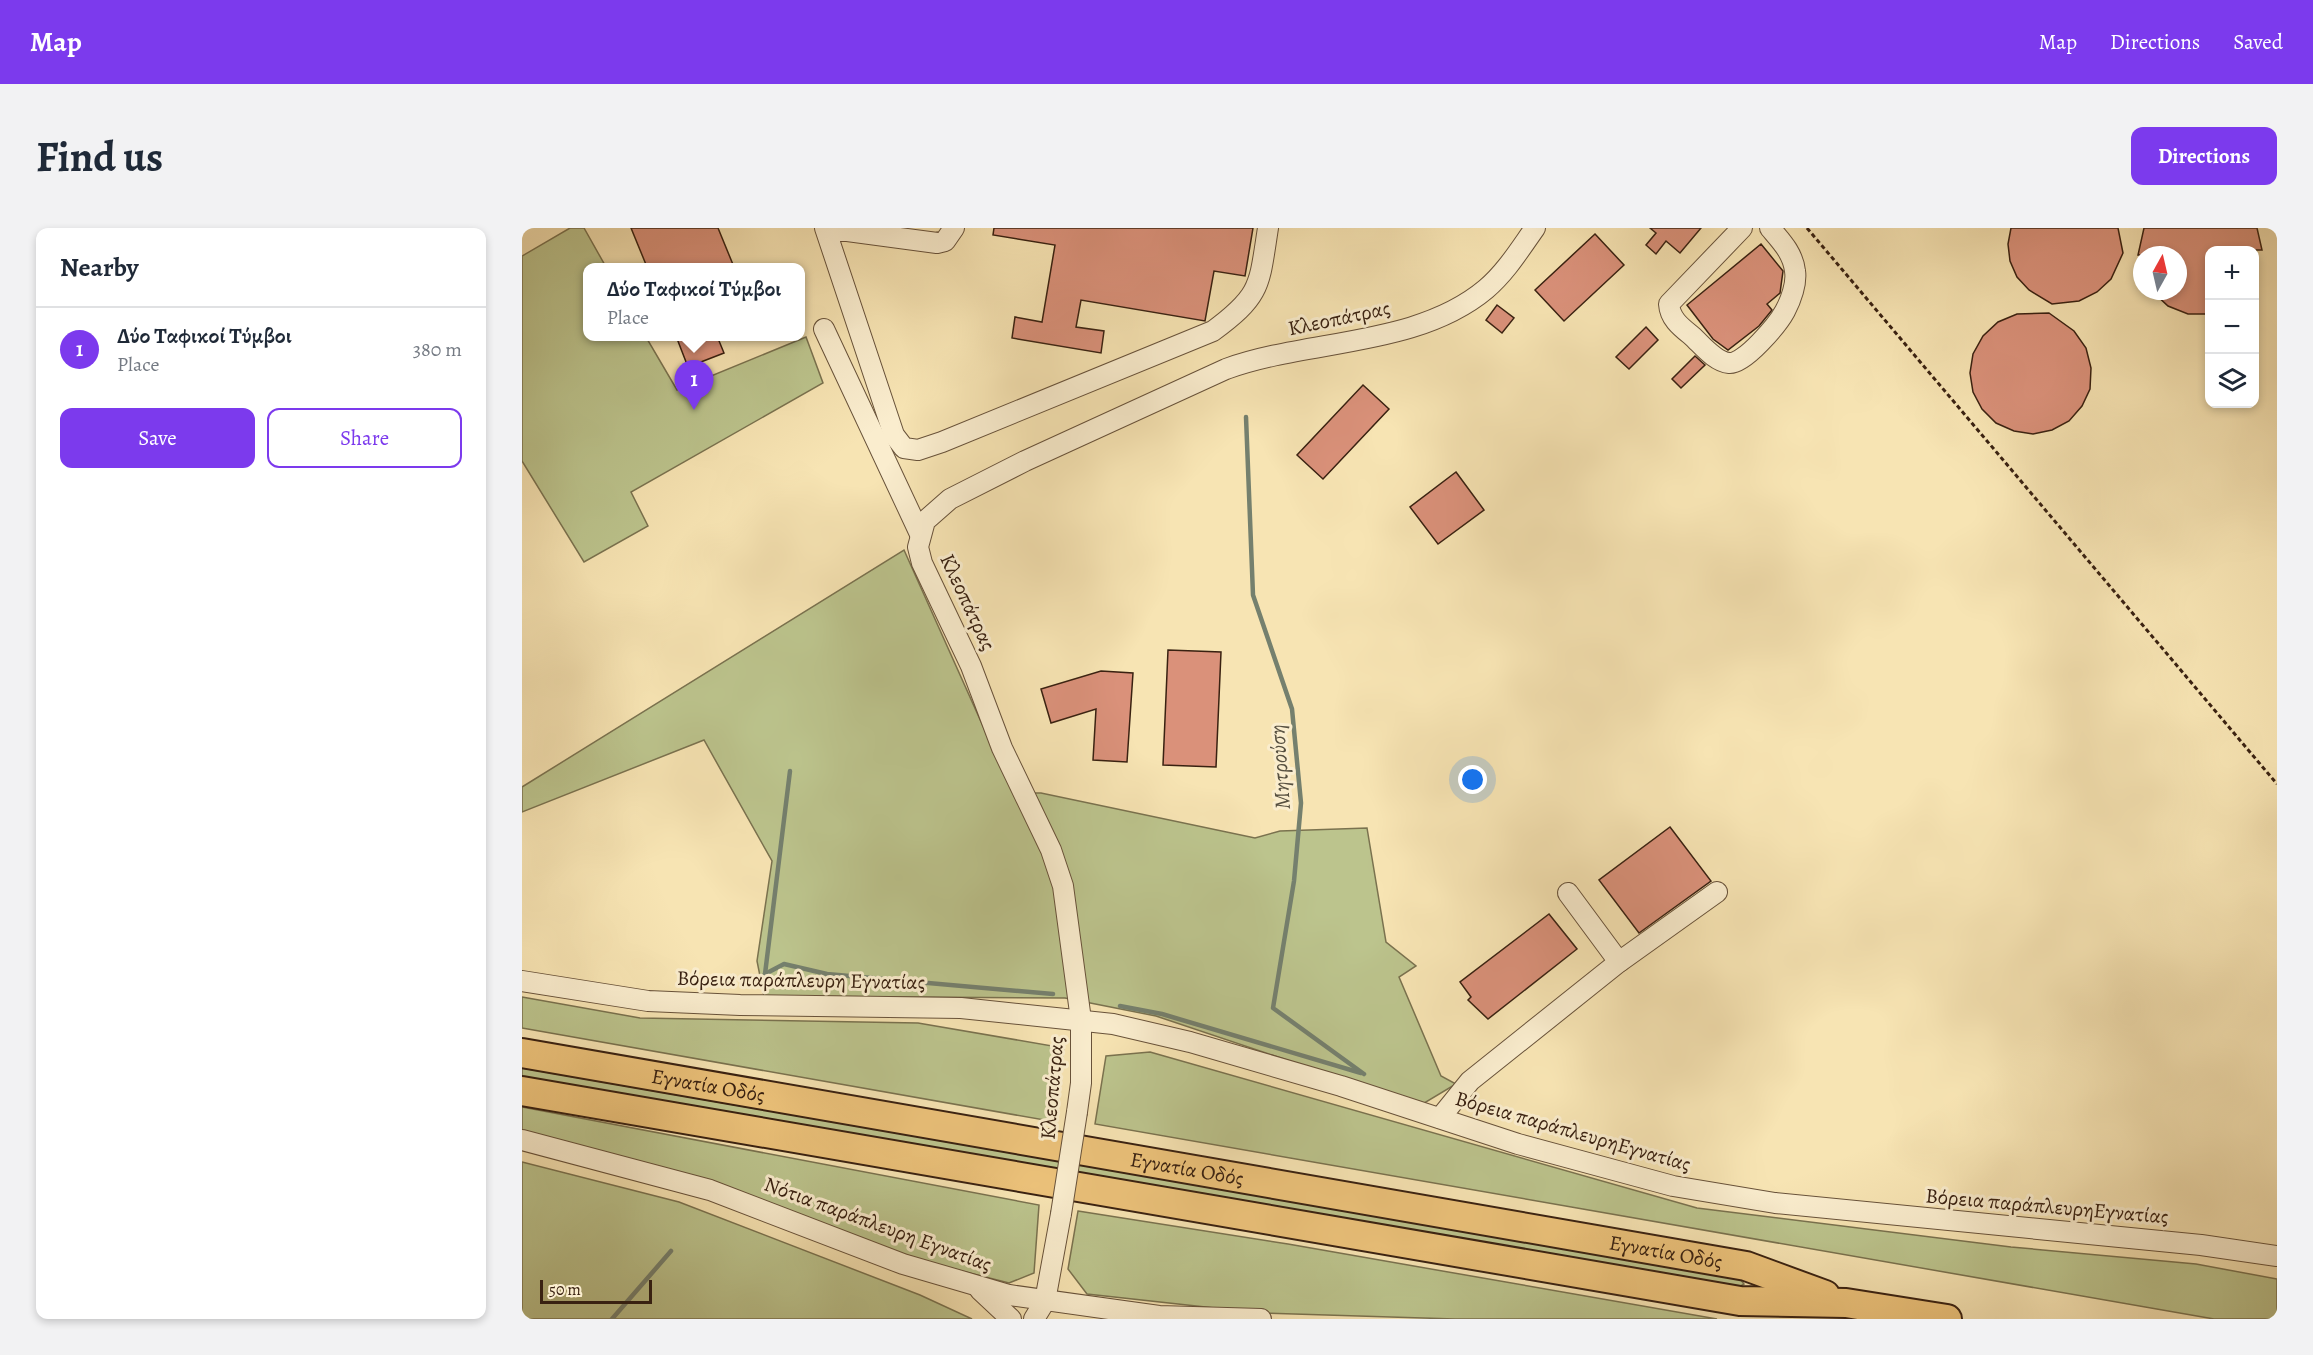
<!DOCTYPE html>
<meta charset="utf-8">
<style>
:root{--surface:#fff;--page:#f2f2f3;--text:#1f2937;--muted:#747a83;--line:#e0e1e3;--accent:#7c3aed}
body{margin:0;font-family:Alegreya,serif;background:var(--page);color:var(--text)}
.controls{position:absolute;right:18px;top:18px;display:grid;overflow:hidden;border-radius:12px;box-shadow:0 3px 9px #0003}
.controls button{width:54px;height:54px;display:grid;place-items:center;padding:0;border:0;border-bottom:2px solid var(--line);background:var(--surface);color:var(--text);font:30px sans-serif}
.compass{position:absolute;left:1611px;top:18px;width:54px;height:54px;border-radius:50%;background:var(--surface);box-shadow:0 3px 9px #0003;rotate:8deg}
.scale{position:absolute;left:18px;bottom:15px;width:112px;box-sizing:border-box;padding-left:6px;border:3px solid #392111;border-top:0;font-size:16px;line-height:21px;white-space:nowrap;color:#392111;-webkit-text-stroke:4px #faedce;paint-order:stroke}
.you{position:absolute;left:951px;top:552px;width:21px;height:21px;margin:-15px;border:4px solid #fff;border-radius:50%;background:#1a73e8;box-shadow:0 0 0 9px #1a73e833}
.badge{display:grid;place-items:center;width:39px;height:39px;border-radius:50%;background:var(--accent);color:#fff;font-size:20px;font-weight:700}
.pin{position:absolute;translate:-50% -50px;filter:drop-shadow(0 2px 3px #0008)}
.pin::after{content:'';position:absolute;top:32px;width:21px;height:18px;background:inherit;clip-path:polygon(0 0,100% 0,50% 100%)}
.popup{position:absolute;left:61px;top:35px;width:222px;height:78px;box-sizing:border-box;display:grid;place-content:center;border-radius:12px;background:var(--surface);filter:drop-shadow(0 2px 4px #0005);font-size:20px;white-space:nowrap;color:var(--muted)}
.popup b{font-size:22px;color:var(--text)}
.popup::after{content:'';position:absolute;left:50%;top:100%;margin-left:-12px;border:12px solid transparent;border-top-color:var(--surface)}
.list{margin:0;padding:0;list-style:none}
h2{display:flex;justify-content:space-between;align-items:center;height:78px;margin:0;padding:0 24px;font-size:26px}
h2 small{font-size:20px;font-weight:400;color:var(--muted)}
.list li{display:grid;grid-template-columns:39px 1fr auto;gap:18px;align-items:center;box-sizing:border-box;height:84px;padding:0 24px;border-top:2px solid var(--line)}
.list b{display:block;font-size:22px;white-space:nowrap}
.list p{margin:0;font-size:20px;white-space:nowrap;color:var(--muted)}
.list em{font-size:20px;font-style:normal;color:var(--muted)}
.actions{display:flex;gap:12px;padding:18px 24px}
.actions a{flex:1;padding:14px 0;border:2px solid var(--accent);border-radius:12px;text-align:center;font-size:21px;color:var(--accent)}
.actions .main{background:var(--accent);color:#fff}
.icon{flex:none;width:33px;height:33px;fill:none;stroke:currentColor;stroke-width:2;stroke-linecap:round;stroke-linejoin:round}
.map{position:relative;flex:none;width:1755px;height:1091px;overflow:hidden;border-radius:12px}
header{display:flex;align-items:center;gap:36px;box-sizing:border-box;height:84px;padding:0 30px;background:var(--accent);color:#fff}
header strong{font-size:28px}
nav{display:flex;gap:33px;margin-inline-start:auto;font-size:21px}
.intro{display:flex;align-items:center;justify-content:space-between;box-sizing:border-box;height:144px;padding:0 36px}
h1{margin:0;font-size:42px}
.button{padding:15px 27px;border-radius:12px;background:var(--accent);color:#fff;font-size:21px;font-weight:700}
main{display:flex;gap:36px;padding:0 36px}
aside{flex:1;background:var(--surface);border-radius:12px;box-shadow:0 3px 9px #0003}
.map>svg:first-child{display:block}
.green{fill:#bcc48d;stroke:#7a724f;stroke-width:1.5}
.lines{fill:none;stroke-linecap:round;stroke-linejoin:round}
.stream{stroke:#75806e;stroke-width:4.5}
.building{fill:#da917a;stroke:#392111;stroke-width:1.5}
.minor-casing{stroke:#68523a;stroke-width:22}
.highway-casing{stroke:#392111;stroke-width:32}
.path{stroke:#392111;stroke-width:3;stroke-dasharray:4.5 3;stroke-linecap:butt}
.minor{stroke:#faedce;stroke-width:20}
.highway{stroke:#ecc27a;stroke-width:28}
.minor-bridge-casing{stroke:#68523a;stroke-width:22;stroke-linecap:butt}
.minor-bridge{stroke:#faedce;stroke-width:20}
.labels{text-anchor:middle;stroke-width:6;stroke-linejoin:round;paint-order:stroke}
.street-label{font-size:21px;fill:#392111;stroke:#faedce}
.water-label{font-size:22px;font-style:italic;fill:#575040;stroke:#faedce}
</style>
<header>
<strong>Map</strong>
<nav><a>Map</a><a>Directions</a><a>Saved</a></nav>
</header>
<div class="intro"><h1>Find us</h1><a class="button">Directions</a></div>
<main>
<aside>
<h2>Nearby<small></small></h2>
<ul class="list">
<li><span class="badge">1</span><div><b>Δύο Ταφικοί Τύμβοι</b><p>Place</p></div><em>380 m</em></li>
</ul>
<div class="actions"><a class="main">Save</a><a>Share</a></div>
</aside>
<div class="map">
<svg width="1755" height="1091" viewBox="0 0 1755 1091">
<rect width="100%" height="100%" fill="#f7e4b3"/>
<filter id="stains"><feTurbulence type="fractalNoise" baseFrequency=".00333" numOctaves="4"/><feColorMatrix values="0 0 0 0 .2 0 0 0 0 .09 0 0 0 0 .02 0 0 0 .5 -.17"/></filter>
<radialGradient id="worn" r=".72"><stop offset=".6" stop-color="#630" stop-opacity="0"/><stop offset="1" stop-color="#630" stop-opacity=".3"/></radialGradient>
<g class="green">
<path d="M48,0h14l22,39h-18v69l58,1 31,53 129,-53 17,46 -192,109 17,34 -64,36 -62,-101v-205z"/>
<path d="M382,322l109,243h28l214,45 25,-7 87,-3 19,114 30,24 -17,11 42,99 15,8 -35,21 -265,-89 -91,-18 -301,-2 -7,-35 15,-100 -68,-121 -182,72v-25z"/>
<path d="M0,769l118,21 278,5 146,25 -14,73 -528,-93z"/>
<path d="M628,824l547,156 314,39 185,17 81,15v40h-63l-1119,-195 11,-68z"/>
<path d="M0,840l1218,211 4,5 -5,3 -1217,-210z"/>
<path d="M0,879l517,98 -5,68 -25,10 -118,-30 -369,-115z"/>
<path d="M0,934l157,40 241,93 52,24h-450z"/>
<path d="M556,983l210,33 429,75h-262l-195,-6 -173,-19 -19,-25z"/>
</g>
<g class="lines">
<g class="stream">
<path d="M724,189l7,178 39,114 9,94 -7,78 -21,127 91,66"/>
<path d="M243,746l19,-10 43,10 226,20"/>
<path d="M243,746l25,-203"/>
<path d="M598,778l42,8 199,59"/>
<path d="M90,1091l59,-68"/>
</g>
</g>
<g class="building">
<path d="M109,0h87l16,39h-87z"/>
<path d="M472,0h259l-8,48 -31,-5 -9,50 -124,-21 -5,27 28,4 -3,22 -89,-15 3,-21 27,5 13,-77 -62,-10z"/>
<path d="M1128,0h51l-21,25 -14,-12 -10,13 -10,-9 10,-12z"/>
<path d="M1489,0h107l5,25 -12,26 -14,13 -18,9 -27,3 -23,-14 -12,-13 -7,-16 -2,-17z"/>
<path d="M1622,0h113l5,22h-52v64h-22l-20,-8 -16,-15h26v-36h-40z"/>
<path d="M1073,6l29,31 -60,56 -29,-31z"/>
<path d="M1239,16l22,27 -3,22 -13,11 5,6 -13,16 -31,24 -15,-11 -26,-34z"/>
<path d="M975,77l17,13 -12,15 -16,-13z"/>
<path d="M1527,85l25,18 12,17 5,20 -1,21 -8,17 -13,15 -17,9 -19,4 -19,-3 -18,-8 -14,-14 -9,-17 -3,-19 3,-19 10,-18 15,-14 19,-8z"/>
<path d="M1124,99l12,13 -29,29 -13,-12z"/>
<path d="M154,108h41l7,17 -36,14z"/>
<path d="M1173,128l10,9 -24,23 -9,-9z"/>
<path d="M841,157l26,24 -66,70 -26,-24z"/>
<path d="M934,244l28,38 -46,34 -28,-37z"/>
<path d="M646,422l53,2 -5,115 -53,-2z"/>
<path d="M579,443l32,2 -6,89 -34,-2 3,-51 -45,14 -10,-34z"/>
<path d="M1148,599l41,54 -72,52 -40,-53z"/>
<path d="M1027,686l28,35 -89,70 -20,-19 3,-3 -11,-15z"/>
</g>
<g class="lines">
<defs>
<g id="minor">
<path d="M432,0l-9,13 -8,2 -112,-15 69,207 10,13 14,2 24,-8 271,-111c49,-36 46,-46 55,-103"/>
<path d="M1220,0l-73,76c1,15 12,23 23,32 10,9 23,26 37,27 15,2 49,-39 56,-52 6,-11 12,-28 10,-40 -2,-18 -14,-30 -25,-43"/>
<path d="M302,101l96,205"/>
<path d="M1046,665l51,69"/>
<path d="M0,753l126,20 92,4 221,3 152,16 77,18 151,44 177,58 155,42 102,17 426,42 76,11"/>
<path d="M555,884l4,-29v-63l-18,-134 -12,-36 -49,-102 -31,-82 -49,-103 -4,-16 7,-26 25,-22 75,-38 201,-92c82,-30 191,-22 260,-80 20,-17 34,-40 49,-61"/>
<path d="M918,890l30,-37 149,-119 98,-70"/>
<path d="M0,912l188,50 193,74 106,31 150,21 102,3"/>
<path d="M458,1062l31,29"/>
<path d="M512,1091l11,-18 16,-87"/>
</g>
<g id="highway">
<path id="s1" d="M0,825l1224,213 79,29"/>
<path d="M0,863l1218,210 106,2 101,16"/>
</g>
</defs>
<use href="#minor" class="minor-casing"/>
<use href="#highway" class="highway-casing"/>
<path class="path" d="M1285,0l470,556"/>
<use href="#minor" class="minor"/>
<use href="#highway" class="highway"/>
<defs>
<path id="minor-bridge" d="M539,986l16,-102"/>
</defs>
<use href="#minor-bridge" class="minor-bridge-casing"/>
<use href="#minor-bridge" class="minor-bridge"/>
</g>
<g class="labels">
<g class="street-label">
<text transform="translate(817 90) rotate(-12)" y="7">Κλεοπάτρας</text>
<text transform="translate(446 374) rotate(65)" y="7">Κλεοπάτρας</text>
<text transform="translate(279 752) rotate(1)" y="7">Βόρεια παράπλευρη Εγνατίας</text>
<text dy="7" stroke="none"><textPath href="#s1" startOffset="189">Εγνατία Οδός</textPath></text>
<text transform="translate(530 860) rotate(-85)" y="7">Κλεοπάτρας</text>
<text transform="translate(1051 903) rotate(16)" y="7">Βόρεια παράπλευρηΕγνατίας</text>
<text dy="7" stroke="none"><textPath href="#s1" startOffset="675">Εγνατία Οδός</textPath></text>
<text transform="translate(1525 978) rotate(5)" y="7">Βόρεια παράπλευρηΕγνατίας</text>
<text transform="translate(356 996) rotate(20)" y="7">Νότια παράπλευρη Εγνατίας</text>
<text dy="7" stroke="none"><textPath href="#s1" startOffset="1161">Εγνατία Οδός</textPath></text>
</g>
<g class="water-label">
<text transform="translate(757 539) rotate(-94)" y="8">Μητρούση</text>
</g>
</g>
<rect width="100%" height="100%" filter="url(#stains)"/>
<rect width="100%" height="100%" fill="url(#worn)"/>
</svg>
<div class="controls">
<button>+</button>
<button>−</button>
<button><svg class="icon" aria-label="layers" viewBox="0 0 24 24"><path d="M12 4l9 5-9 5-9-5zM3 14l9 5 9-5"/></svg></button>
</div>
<svg class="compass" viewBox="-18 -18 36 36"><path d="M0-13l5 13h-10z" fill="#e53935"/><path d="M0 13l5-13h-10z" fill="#747a83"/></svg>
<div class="scale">50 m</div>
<div class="you"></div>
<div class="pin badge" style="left:172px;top:182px">1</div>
<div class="popup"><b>Δύο Ταφικοί Τύμβοι</b>Place</div>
</div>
</main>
